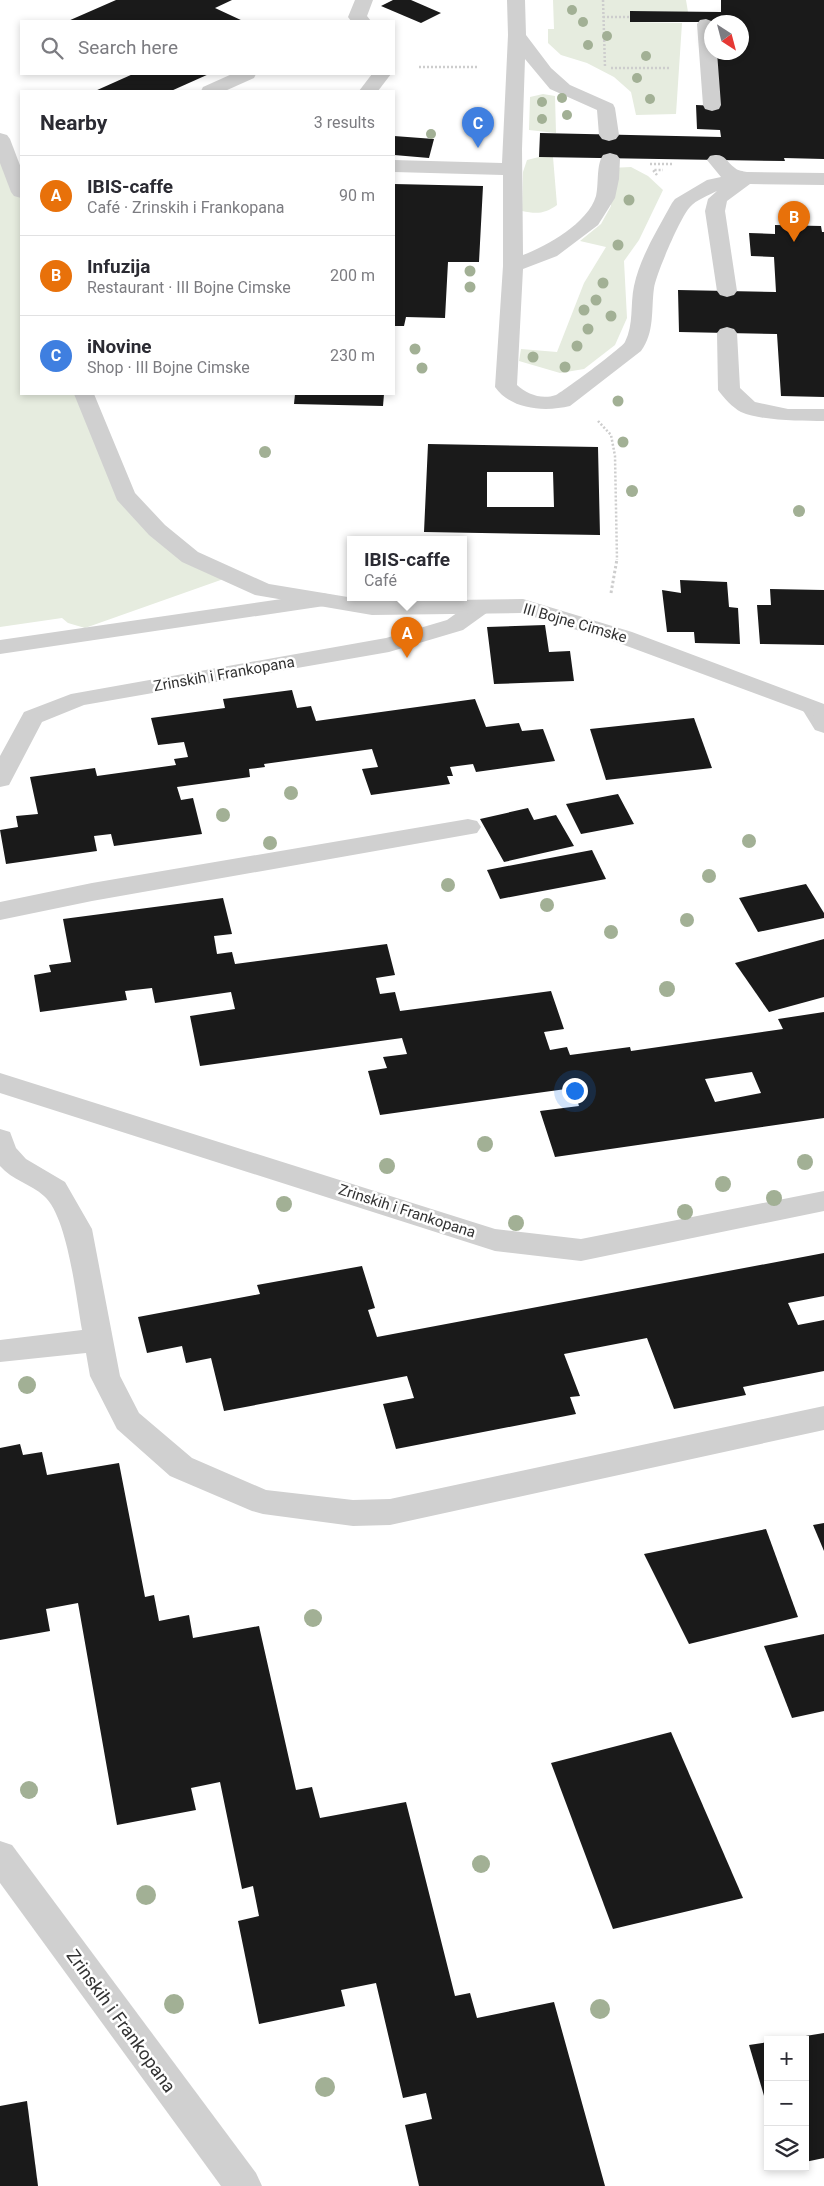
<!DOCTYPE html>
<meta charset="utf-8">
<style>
:root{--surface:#fff;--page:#f7f7f7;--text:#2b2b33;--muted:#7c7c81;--line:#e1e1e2;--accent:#e63946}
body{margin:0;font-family:Roboto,sans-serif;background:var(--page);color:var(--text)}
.controls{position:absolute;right:15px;bottom:15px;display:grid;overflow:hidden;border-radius:0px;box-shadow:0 2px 8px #0003}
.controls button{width:45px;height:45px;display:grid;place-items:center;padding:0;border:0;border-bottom:1px solid var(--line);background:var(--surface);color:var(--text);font:25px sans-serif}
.compass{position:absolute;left:704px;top:15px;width:45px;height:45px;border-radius:50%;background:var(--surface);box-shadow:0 2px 8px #0003;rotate:144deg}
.you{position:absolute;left:574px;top:1090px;width:18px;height:18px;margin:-12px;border:4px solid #fff;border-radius:50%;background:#1a73e8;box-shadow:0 0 0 8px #1a73e833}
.badge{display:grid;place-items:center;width:32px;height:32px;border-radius:50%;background:var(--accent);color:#fff;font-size:16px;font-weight:700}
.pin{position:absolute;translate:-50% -41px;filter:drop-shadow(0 1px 2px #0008)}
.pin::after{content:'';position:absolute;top:26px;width:18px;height:15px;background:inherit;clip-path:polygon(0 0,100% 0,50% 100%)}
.popup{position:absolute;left:347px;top:536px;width:120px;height:65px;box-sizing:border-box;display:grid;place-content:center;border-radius:0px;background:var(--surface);filter:drop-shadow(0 1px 4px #0005);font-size:16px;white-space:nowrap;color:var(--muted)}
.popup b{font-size:19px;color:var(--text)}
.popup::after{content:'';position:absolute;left:50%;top:100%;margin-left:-10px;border:10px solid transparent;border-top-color:var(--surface)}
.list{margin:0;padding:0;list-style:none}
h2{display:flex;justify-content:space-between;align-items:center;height:65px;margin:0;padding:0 20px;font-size:21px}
h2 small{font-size:16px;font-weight:400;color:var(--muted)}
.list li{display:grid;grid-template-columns:32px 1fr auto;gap:15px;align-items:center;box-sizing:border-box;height:80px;padding:0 20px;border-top:1px solid var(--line)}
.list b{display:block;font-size:19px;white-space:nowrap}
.list p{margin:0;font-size:16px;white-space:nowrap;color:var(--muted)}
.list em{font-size:16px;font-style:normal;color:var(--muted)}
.icon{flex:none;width:28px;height:28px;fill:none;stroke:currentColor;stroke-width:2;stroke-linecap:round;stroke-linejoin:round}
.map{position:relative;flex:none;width:824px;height:2186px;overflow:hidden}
.search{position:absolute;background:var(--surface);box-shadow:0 2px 8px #0003;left:20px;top:20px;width:375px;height:55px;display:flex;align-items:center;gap:12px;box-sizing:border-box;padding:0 18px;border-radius:0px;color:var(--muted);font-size:19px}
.panel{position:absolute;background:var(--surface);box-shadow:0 2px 8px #0003;left:20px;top:90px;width:375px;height:305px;border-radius:0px}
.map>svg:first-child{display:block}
.green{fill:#e6ecdf}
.building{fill:#1a1a1a;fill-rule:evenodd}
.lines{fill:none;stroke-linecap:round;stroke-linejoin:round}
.path-far1{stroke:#cdcdcd;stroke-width:2.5;stroke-dasharray:2 2;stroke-linecap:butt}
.path{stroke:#cdcdcd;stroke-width:3;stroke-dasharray:2.5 2.5;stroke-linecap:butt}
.service{fill:#d0d0d0;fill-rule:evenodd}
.minor{fill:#d0d0d0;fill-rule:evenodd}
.tertiary{fill:#d0d0d0;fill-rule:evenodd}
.tree{fill:#a2b095}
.labels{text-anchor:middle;stroke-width:5;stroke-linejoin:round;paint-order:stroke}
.street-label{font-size:15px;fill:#333;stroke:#fff}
.near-street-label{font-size:18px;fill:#333;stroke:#fff}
</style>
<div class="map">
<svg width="824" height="2186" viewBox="0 0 824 2186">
<rect width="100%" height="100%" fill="#fff"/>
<g class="green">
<path d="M553,0h133l2,12 -58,-1v11l52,1 -6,91 -40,1 -5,-23 -17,-15 -27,-14 -26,-8 -13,-12v-14h6z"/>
<path d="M543,94l12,2 1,37 -27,-3 1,-33z"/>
<path d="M0,139l21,53v202h63l41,101 32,35 75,46 -147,52 -17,-5 -6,-5 -62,9z"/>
<path d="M539,157h14l4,48c-12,9 -21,9 -35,6l1,-39 4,-12z"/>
<path d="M631,167l17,9 15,14 -24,50 -15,21 3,57 -12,27 -31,24 -24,4 -41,-12 2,-12 36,3 27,-69 22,-36 -26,-6 21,-17 10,-18 -1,-38z"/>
</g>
<g class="building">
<path d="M116,0h116l-17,8 28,13h-175z"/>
<path d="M393,0h18l30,13 -20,10 -40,-17z"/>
<path d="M721,0h103v159l-40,-1 1,3 -246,-4 1,-24 181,4 -1,-7 -23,-1 -1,-24 22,1 -2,-54h26v-30h-112v-11l91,1z"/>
<path d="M133,74h76l-38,17h-76z"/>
<path d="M394,136l40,3 -5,19 -35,-3z"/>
<path d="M394,184l89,2 -4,76h-31l-3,56 -39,-1 -2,9h-10z"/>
<path d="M775,225l46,1 1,6h2v165l-43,-1 -4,-62 -98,-2 -1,-42 98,2 -2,-35 -23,-1 -2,-23 26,1z"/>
<path d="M295,394h89l-1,12 -89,-2z"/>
<path d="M428,444l170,3 2,88 -176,-3zM487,472h66l1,35h-67z"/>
<path d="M680,580l47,2 2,25 9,1 2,36 -45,-1 -1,-11h-27l-5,-42 19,3z"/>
<path d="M770,589l54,1v55l-64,-1 -3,-39h14z"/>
<path d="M545,625l4,27 21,-1 4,30 -80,3 -7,-57z"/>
<path d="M292,690l5,18 14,-2 5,15 159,-22 11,28 33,-4 3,8 21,-2 12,32 -79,11 -3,-8 -23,3 3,9h-6l3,8 -79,11 -9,-26 16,-2 -6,-18 -108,15 1,3 -16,2 1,8 -73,10 4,13 12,-2 9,36 -88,12 -3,-12 -17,2 3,15 -91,13 -6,-34 18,-3 -2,-11 22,-2 -8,-37 65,-9 2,8 79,-11 -2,-6 14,-2 -4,-15 -26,3 -7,-27 74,-10 -2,-9z"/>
<path d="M694,718l18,50 -106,12 -16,-51z"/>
<path d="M618,794l16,30 -53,10 -15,-30z"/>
<path d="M528,808l6,12 22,-5 18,31 -70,16 -24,-43z"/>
<path d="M592,850l14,29 -106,20 -13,-29z"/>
<path d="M806,884l18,29v5l-66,14 -19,-34z"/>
<path d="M223,898l9,36 -18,2 3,18 15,-2 3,12 152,-20 8,31 -19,3 4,16 15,-2 5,19 151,-20 13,38 -20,3 6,18 17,-3 3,8 60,-8 1,4 152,-22 -5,-10 46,-7v106l-269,39 -15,-46 39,-5 -6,-18 -193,27 -12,-44 19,-3 -4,-11 24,-3 -5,-16 -202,28 -10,-50 45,-7 -4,-17 -76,11 -3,-15 -27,3 2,9 -87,12 -6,-37 17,-3 -2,-7 22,-3 -8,-43zM752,1072l9,21 -46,9 -10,-23z"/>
<path d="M824,939v58l-55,15 -34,-49z"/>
<path d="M824,1253v43l-36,7 10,22 26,-5v51l-81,16 3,8 -72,14 -27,-71 -83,16 16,42 -10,1 6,17 -180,35 -13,-45 31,-6 -7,-22 -183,35 -13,-53 -25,5 -4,-17 -35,7 -9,-36 122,-23 -3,-9 105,-19 13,42 -7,2 9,27z"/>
<path d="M20,1444l3,11 19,-3 5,23 72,-12 26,134 9,-2 5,26 30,-6 4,23 66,-12 37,164 16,-3 8,31 86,-16 49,194 15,-3 7,25 77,-16 51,184h-186l-14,-61 27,-6 -6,-26 -23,5 -27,-115 -35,7 4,16 -86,18 -21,-103 21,-5 -6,-30 -11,3 -22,-107 -29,6 5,22 -79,15 -39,-222 -32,6 4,22 -50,9v-192z"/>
<path d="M824,1523v28l-11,-26z"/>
<path d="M766,1529l32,88 -109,27 -45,-90z"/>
<path d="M824,1634v77l-32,7 -28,-72z"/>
<path d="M671,1732l72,166 -130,31 -62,-166z"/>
<path d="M824,2033v125l-19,4v-122l-18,-1z"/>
<path d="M768,2042v64h-1l-18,-61z"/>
<path d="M27,2101l11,85h-38v-80z"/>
</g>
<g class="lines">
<g class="path-far1">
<path d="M603,0l2,67"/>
<path d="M603,17h27"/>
<path d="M419,67h59"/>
<path d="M611,68h58"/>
<path d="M650,164h23"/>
<path d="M657,175l-4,-5h10"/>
<path d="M598,421l13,14 4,21 2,104"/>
</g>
<path class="path" d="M611,593l6,-34"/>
<g class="service">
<path d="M355,0h18l-6,16 4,5h-20l-3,-4z"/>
<path d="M507,0h18l1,35 25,33 19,17 43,19 2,4 4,27 -3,4 -7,2 -7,-2 -3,-4 -2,-25 -47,-21 -25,-30 -3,90 1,106c24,-9 65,-32 73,-59 3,-12 0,-31 7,-41l7,-2 7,2 3,4 -1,20 -4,19 -17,27 -41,31 -34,13 -6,116c10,9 24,15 39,10 5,-2 67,-48 69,-53 9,-18 5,-37 9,-56 6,-29 24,-57 38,-83l3,-4 32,-19 14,-3 -14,-17 3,-4c15,-4 15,5 25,12 3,3 8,3 12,4l77,1v12l-74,-1 -23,17 -2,10 12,80 -3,4 -7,2 -7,-2 -3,-4 -12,-80 3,-12 9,-8c-8,4 -21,9 -27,16 -9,9 -34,67 -36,81 -3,22 1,44 -13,63l-71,55c-25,6 -59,4 -75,-19l8,-121v-91l-109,-3v-12l108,3 6,-128z"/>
<path d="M706,19l8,3h-2v30h5l4,53 -2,4 -7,2 -7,-2 -2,-4 -6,-81 3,-4z"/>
<path d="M232,74h24l-2,4 -29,13h-24l2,-4z"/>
<path d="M372,74h19l-13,17h-19z"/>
<path d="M727,327l7,2 3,4 3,55 15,14 33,7h36v12c-23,0 -62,0 -83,-9 -8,-4 -18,-15 -23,-22l-1,-57 3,-4z"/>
</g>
<g class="minor">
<path d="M323,593l8,2 4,5 -4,5 -331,49v-14z"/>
<path d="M480,600l8,2 4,5 -4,5 -25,18 -74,22 -305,53 -42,17 -33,63 -9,2v-31l24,-44 47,-18 315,-56 61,-18 25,-18z"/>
<path d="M814,702l10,4v27l-9,-3 -13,-21 3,-5z"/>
<path d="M468,819l9,2 4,6 -4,6 -385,68 -92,19v-18l92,-19z"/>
<path d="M0,1073l495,156 86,10 243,-48v20l-243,50 -86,-10 -495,-158z"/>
<path d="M0,1129l10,3 6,16 10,11 39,23 27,47 28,147 19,37 53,45 74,32 87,10 37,-1 434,-93v24l-434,95 -37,1 -90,-12 -11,-3 -82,-35 -53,-47 -27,-53 -4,-23 -86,9v-22l82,-10c-6,-32 -14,-113 -38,-134 -13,-12 -32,-16 -44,-30z"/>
<path d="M0,1841l12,4 244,328 6,13h-41l-221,-303z"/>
</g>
<g class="tertiary">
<path d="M0,133l7,2 3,4 11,29v30l-7,-2 -3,-4 -11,-29z"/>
<path d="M74,394h20l41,99 30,32 33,27 71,32 103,17 151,-2 109,33 192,72v15l-208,-77 -95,-29 -149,2 -117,-20 -73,-33 -33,-27 -32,-35z"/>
</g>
</g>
<g class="tree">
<circle cx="572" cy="10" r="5"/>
<circle cx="583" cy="22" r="5"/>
<circle cx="607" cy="36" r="5"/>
<circle cx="588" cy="45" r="5"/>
<circle cx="646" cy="56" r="5"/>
<circle cx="637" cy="78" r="5"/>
<circle cx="562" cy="98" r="5"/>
<circle cx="650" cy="99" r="5"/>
<circle cx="542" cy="102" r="5"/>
<circle cx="567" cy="115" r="5"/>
<circle cx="542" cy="119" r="5"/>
<circle cx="431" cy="134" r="5"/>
<circle cx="629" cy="200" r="5.5"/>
<circle cx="618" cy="245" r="5.5"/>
<circle cx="470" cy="271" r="5.5"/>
<circle cx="603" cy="283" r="5.5"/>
<circle cx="470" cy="287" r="5.5"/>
<circle cx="596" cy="300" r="5.5"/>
<circle cx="584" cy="310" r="5.5"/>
<circle cx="611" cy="316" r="5.5"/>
<circle cx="588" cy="329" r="5.5"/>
<circle cx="577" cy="346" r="5.5"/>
<circle cx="415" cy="349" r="5.5"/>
<circle cx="533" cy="357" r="5.5"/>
<circle cx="565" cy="367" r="5.5"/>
<circle cx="422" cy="368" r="5.5"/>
<circle cx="618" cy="401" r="5.5"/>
<circle cx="623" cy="442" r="5.5"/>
<circle cx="265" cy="452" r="6"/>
<circle cx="632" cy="491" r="6"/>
<circle cx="799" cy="511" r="6"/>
<circle cx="291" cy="793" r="7"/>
<circle cx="223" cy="815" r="7"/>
<circle cx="749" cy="841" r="7"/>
<circle cx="270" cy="843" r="7"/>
<circle cx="709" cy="876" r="7"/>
<circle cx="448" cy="885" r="7"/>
<circle cx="547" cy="905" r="7"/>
<circle cx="687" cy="920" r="7"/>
<circle cx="611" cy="932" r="7"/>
<circle cx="667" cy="989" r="8"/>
<circle cx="485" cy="1144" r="8"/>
<circle cx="805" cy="1162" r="8"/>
<circle cx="387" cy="1166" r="8"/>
<circle cx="723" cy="1184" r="8"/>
<circle cx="774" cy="1198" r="8"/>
<circle cx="284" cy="1204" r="8"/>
<circle cx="685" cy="1212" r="8"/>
<circle cx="516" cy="1223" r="8"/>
<circle cx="27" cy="1385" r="9"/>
<circle cx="313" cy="1618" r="9"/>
<circle cx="29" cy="1790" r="9"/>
<circle cx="481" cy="1864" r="9"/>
<circle cx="146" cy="1895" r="10"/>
<circle cx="174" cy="2004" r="10"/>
<circle cx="600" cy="2009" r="10"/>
<circle cx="325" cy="2087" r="10"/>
</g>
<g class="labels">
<g class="street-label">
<text transform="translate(575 623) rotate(16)" y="5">III Bojne Cimske</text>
<text transform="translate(224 674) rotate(-10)" y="5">Zrinskih i Frankopana</text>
<text transform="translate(407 1211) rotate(18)" y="5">Zrinskih i Frankopana</text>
</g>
<g class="near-street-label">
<text transform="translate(121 2021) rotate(54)" y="6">Zrinskih i Frankopana</text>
</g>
</g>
</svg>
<div class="controls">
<button>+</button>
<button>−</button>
<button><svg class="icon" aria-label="layers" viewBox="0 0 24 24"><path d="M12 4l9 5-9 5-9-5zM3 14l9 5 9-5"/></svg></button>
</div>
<svg class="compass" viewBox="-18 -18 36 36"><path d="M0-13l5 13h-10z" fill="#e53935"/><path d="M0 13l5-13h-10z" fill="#7c7c81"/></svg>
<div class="you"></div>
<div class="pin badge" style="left:407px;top:658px;background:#e8710a">A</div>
<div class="popup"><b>IBIS-caffe</b>Café</div>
<div class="pin badge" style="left:794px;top:242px;background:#e8710a">B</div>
<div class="pin badge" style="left:478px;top:148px;background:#3f7fe0">C</div>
<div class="search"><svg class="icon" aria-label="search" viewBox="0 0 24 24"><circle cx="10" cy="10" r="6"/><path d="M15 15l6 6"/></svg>Search here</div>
<section class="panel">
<h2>Nearby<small>3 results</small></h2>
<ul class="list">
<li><span class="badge" style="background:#e8710a">A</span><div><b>IBIS-caffe</b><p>Café · Zrinskih i Frankopana</p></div><em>90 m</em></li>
<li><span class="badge" style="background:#e8710a">B</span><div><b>Infuzija</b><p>Restaurant · III Bojne Cimske</p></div><em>200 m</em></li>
<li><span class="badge" style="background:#3f7fe0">C</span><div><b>iNovine</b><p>Shop · III Bojne Cimske</p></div><em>230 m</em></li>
</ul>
</section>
</div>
